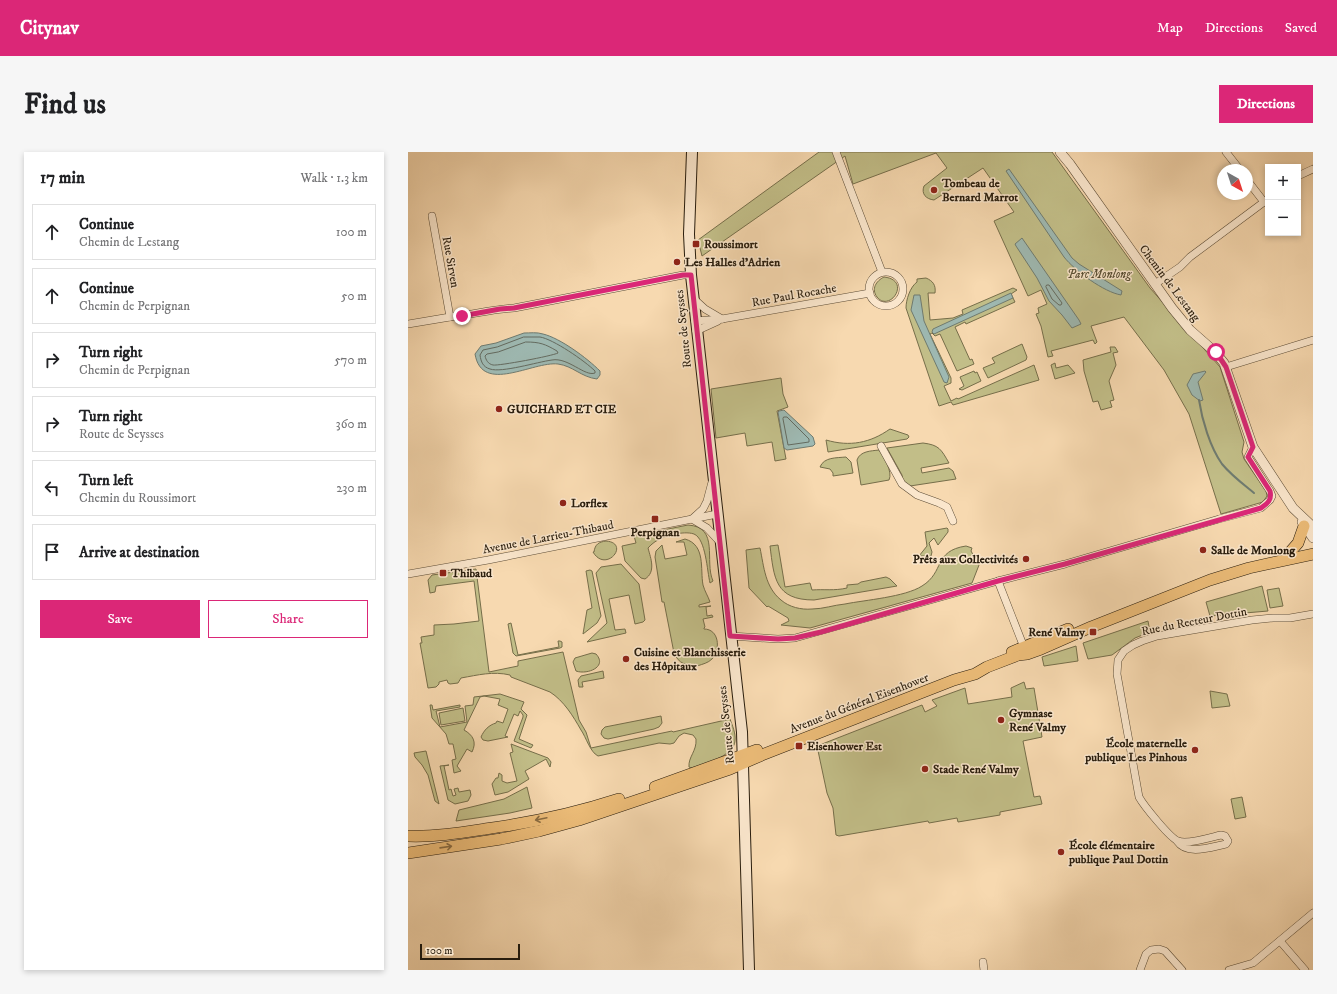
<!DOCTYPE html>
<meta charset="utf-8">
<style>
:root{--surface:#fff;--page:#f6f6f6;--text:#202124;--muted:#757577;--line:#e0e0e0;--accent:#db2777}
body{margin:0;font-family:"IM FELL DW Pica",serif;background:var(--page);color:var(--text)}
.controls{position:absolute;right:12px;top:12px;display:grid;overflow:hidden;border-radius:0px;box-shadow:0 2px 6px #0003}
.controls button{width:36px;height:36px;display:grid;place-items:center;padding:0;border:0;border-bottom:1px solid var(--line);background:var(--surface);color:var(--text);font:20px sans-serif}
.compass{position:absolute;left:809px;top:12px;width:36px;height:36px;border-radius:50%;background:var(--surface);box-shadow:0 2px 6px #0003;rotate:141deg}
.scale{position:absolute;left:12px;bottom:10px;width:100px;box-sizing:border-box;padding-left:4px;border:2px solid #291d0d;border-top:0;font-size:11px;line-height:14px;white-space:nowrap;color:#291d0d;-webkit-text-stroke:3px #fae6cc;paint-order:stroke}
.stop{position:absolute;width:12px;height:12px;margin:-9px;border:3px solid #db2777;border-radius:50%;background:#fff}
.stop.end{background:#db2777;border-color:#fff;box-shadow:0 1px 4px #0008}
.list{margin:0;padding:0;list-style:none}
h2{display:flex;justify-content:space-between;align-items:center;height:52px;margin:0;padding:0 16px;font-size:17px}
h2 small{font-size:13px;font-weight:400;color:var(--muted)}
.list li{display:grid;grid-template-columns:26px 1fr auto;gap:12px;align-items:center;box-sizing:border-box;height:56px;margin:0 8px 8px;padding:0 8px;border:1px solid var(--line);border-radius:0px}
.list b{display:block;font-size:15px;white-space:nowrap}
.list p{margin:0;font-size:13px;white-space:nowrap;color:var(--muted)}
.list em{font-size:13px;font-style:normal;color:var(--muted)}
.actions{display:flex;gap:8px;padding:12px 16px}
.actions a{flex:1;padding:9px 0;border:1px solid var(--accent);border-radius:0px;text-align:center;font-size:14px;color:var(--accent)}
.actions .main{background:var(--accent);color:#fff}
.icon{flex:none;width:22px;height:22px;fill:none;stroke:currentColor;stroke-width:2;stroke-linecap:round;stroke-linejoin:round}
.map{position:relative;flex:none;width:905px;height:818px;overflow:hidden;border-radius:0px}
header{display:flex;align-items:center;gap:24px;box-sizing:border-box;height:56px;padding:0 20px;background:var(--accent);color:#fff}
header strong{font-size:19px}
nav{display:flex;gap:22px;margin-inline-start:auto;font-size:14px}
.intro{display:flex;align-items:center;justify-content:space-between;box-sizing:border-box;height:96px;padding:0 24px}
h1{margin:0;font-size:28px}
.button{padding:10px 18px;border-radius:0px;background:var(--accent);color:#fff;font-size:14px;font-weight:700}
main{display:flex;gap:24px;padding:0 24px}
aside{flex:1;background:var(--surface);border-radius:0px;box-shadow:0 2px 6px #0003}
.map>svg:first-child{display:block}
.green{fill:#c2be88;stroke:#766e4a}
.water{fill:#9eb9b2;stroke:#6f7b70}
.lines{fill:none;stroke-linecap:round;stroke-linejoin:round}
.shore{stroke:#646b60;stroke-width:1}
.stream{stroke:#6f7b70;stroke-width:2}
.minor-casing{stroke:#5c4c36;stroke-width:8}
.tertiary-casing{stroke:#5c4c36;stroke-width:10}
.secondary-casing{stroke:#291d0d;stroke-width:12}
.primary-casing{stroke:#291d0d;stroke-width:12}
.minor{stroke:#fae6cc;stroke-width:7}
.tertiary{stroke:#fae6cc;stroke-width:9}
.secondary{stroke:#fae6cc;stroke-width:10}
.primary{stroke:#ecbc78;stroke-width:11}
.oneway{stroke:#8a6c42}
.route{stroke:#db2777;stroke-width:5}
.poi-dot{fill:#8f2418;stroke:#fae6cc;stroke-width:1.5}
.labels{text-anchor:middle;stroke-width:3;stroke-linejoin:round;paint-order:stroke}
.poi-label{font-size:12px;font-weight:bold;fill:#291d0d;stroke:#fae6cc;text-anchor:start}
.street-label{font-size:12px;fill:#291d0d;stroke:#fae6cc}
.park-label{font-size:12px;font-style:italic;fill:#574d32;stroke:#fae6cc}
</style>
<header>
<strong>Citynav</strong>
<nav><a>Map</a><a>Directions</a><a>Saved</a></nav>
</header>
<div class="intro"><h1>Find us</h1><a class="button">Directions</a></div>
<main>
<aside>
<h2>17 min<small>Walk · 1.3 km</small></h2>
<ul class="list">
<li><svg class="icon" aria-label="ahead" viewBox="0 0 24 24"><path d="M12 20V5M6 11l6-6 6 6"/></svg><div><b>Continue</b><p>Chemin de Lestang</p></div><em>100 m</em></li>
<li><svg class="icon" aria-label="ahead" viewBox="0 0 24 24"><path d="M12 20V5M6 11l6-6 6 6"/></svg><div><b>Continue</b><p>Chemin de Perpignan</p></div><em>50 m</em></li>
<li><svg class="icon" aria-label="right" viewBox="0 0 24 24"><path d="M7 20v-9h11M14 6l5 5-5 5"/></svg><div><b>Turn right</b><p>Chemin de Perpignan</p></div><em>570 m</em></li>
<li><svg class="icon" aria-label="right" viewBox="0 0 24 24"><path d="M7 20v-9h11M14 6l5 5-5 5"/></svg><div><b>Turn right</b><p>Route de Seysses</p></div><em>360 m</em></li>
<li><svg class="icon" aria-label="left" viewBox="0 0 24 24"><path d="M17 20v-9H6M10 6l-5 5 5 5"/></svg><div><b>Turn left</b><p>Chemin du Roussimort</p></div><em>230 m</em></li>
<li><svg class="icon" aria-label="arrive" viewBox="0 0 24 24"><path d="M6 21V4h12l-3 4 3 4H6"/></svg><div><b>Arrive at destination</b></div></li>
</ul>
<div class="actions"><a class="main">Save</a><a>Share</a></div>
</aside>
<div class="map">
<svg width="905" height="818" viewBox="0 0 905 818">
<rect width="100%" height="100%" fill="#f7d9b0"/>
<filter id="stains"><feTurbulence type="fractalNoise" baseFrequency=".005" numOctaves="4"/><feColorMatrix values="0 0 0 0 .2 0 0 0 0 .09 0 0 0 0 .02 0 0 0 .5 -.17"/></filter>
<radialGradient id="worn" r=".72"><stop offset=".6" stop-color="#630" stop-opacity="0"/><stop offset="1" stop-color="#630" stop-opacity=".3"/></radialGradient>
<g class="green">
<path d="M411,0h233l98,136 70,79 24,75 -2,10 2,7 22,32 1,5 -4,6 -42,12 -32,-100 -25,-44 -40,-53 -33,9 6,16 -2,2 -2,-4 -42,11 2,5 -5,1 -7,-31 -5,-12 3,-1 -1,-5 9,-4 -6,-14 -13,6 -34,-75 20,-9 -31,-44 -49,32c-8,-1 -13,-6 -10,-14l23,-18 -11,-15 -83,31 -8,-28 -143,100 -4,-16z"/>
<path d="M476,125c28,3 6,36 -7,20 -6,-8 -1,-16 7,-20z"/>
<path d="M518,126c7,3 10,7 9,15h-7l2,27 23,-2 10,-4 -1,-4 51,-22 4,2 -6,4 4,8 -49,22 -1,-2 -10,5 15,33 2,-1 2,5 -17,7 -17,-37 -5,2 -3,-3 -2,1 21,44v5l-7,3 7,15 6,-3 1,1 76,-34 5,15 -86,25 -2,-3 -12,4 -33,-98c0,-8 4,-21 11,-26v-3z"/>
<path d="M614,192l5,13 -1,3 -38,18 -5,-10 12,-5 -3,-5z"/>
<path d="M702,195h5l3,5 -5,1 3,12 -7,16 5,19 -4,1 2,6 -11,3 -3,-9 -5,1 -9,-31 -1,-11 28,-8z"/>
<path d="M647,211l1,5 12,-3 7,8 -20,6 -4,-14z"/>
<path d="M566,219l1,2 2,-1 4,9 -19,9 -3,-1 5,-3 -4,-9z"/>
<path d="M373,226l2,16 5,13 -11,4 9,48 -11,2 -3,-19 -25,4 -2,-13 -29,5 -5,-49z"/>
<path d="M482,277l18,6 1,2 -2,2 -79,13 -2,-12c24,7 44,3 64,-11z"/>
<path d="M515,291c16,2 18,6 26,20l-28,5 1,5 27,-5 4,3 3,8 -46,7 -7,-4 -1,-7 -15,-27z"/>
<path d="M471,298c5,7 14,22 10,30l-28,5 -4,-25c3,-9 14,-9 22,-10z"/>
<path d="M438,305l5,5 2,11 -20,3v-3l-3,-4 -10,-2c4,-10 16,-9 26,-10z"/>
<path d="M280,373c32,2 16,36 25,56l-3,2c-3,-12 -4,-44 -16,-49 -6,-2 -13,-1 -19,0 -11,3 -19,5 -27,14 3,11 8,24 -3,31l-4,-1 -16,-17 -3,-15 14,-3 -2,-7 16,-3v1l3,-1v-1z"/>
<path d="M539,376l1,1v3l-10,13 -4,-7 -5,5 3,9 -1,4h-12l8,-10 -2,-14z"/>
<path d="M277,387c21,6 15,30 18,46 2,7 5,11 7,17l-11,3v2l12,-1 -5,1 1,9 5,-1 1,2 -10,2 2,8 -1,1v1c15,0 17,20 8,30 -4,4 -9,5 -15,7v-2c-11,2 -18,0 -23,-11l-10,-51h-2l-7,-45 1,-6 6,-6 3,14 22,-4 -3,-13h-8z"/>
<path d="M198,389c25,2 0,33 -13,11h1c1,-8 5,-10 12,-11z"/>
<path d="M370,393l7,42 25,-4 2,7c12,-1 22,1 35,-2v-3l11,-1 3,-2 25,-5 4,2 7,7 -83,14c-39,0 -40,-22 -44,-54z"/>
<path d="M558,394l6,2 -1,3 8,14 -7,18 -162,45 -29,-3 8,-4 -1,-3 -20,-12 -1,1 -18,-19 -3,-38 14,-2c4,19 5,39 21,52 8,7 20,10 31,9 11,0 22,-4 33,-5 20,-4 60,-7 77,-18 23,-14 11,-35 44,-40z"/>
<path d="M213,412l18,20 6,36 -2,2 -8,2 -6,-29 -20,4 6,31 10,-1 1,4 -39,9 20,-19 -11,-50 5,-6z"/>
<path d="M68,417l13,103 29,-6v-5l45,-9 16,68 7,12 5,16 81,-17 1,1 57,-13c2,6 6,14 5,22 -1,15 -32,24 -44,27l-2,-1c-1,-10 8,-16 7,-28l-3,-4 -9,-2 -5,3 -5,7 -4,1 -11,-1 -61,13c-8,-4 -12,-19 -17,-26 -8,-14 -17,-29 -31,-38l-39,-15 -1,-2c-17,-4 -32,0 -49,3l-3,5 -8,1 -2,-1 -1,-3 -8,2v2l-3,3 -8,1 -8,-45h2l-1,-6 13,-2v-10l20,-1 25,-3 -5,-40 -38,5 -1,6 -5,1 -2,-13 4,-5z"/>
<path d="M182,418l2,1 9,45 -4,7 -14,11 4,-24 5,-2 -6,-37z"/>
<path d="M854,434l6,25 -58,5 -4,-14z"/>
<path d="M871,436l4,18 -13,2 -3,-18z"/>
<path d="M740,469l2,11 -15,6 -23,17 -24,4 -5,-16z"/>
<path d="M103,471l7,32 41,-8 -1,-6h2l2,1v5l-2,1 -44,8 -3,-3 -5,-29z"/>
<path d="M668,494l2,15 -34,5 -2,-9z"/>
<path d="M184,501l4,1c12,13 -9,21 -20,17l-3,-9 2,-4z"/>
<path d="M195,519l1,7 -22,4 1,5h-4l-1,-7 3,-4z"/>
<path d="M616,530l2,7 8,-1 8,49 -19,4 11,56 6,-1 2,8 -42,8v3l-42,7 -1,-4 -28,5 -1,-2 -89,15 -3,-1 -3,-27 -6,-15 -10,-47 105,-41 3,7 12,-6 -5,-6 33,-12 3,16 44,-7 -1,-9z"/>
<path d="M802,539l17,3 3,12 -18,2z"/>
<path d="M92,542l24,8 -3,7 6,6 -8,24 14,6 -2,3 -17,-7 9,-24v-2l-3,-4 -2,5 -4,-2 -9,22 3,1 -20,4 -5,-1 -2,-3c3,-7 8,-12 15,-14l1,-2 6,2 5,-14 -10,-4 2,-6 -16,-3 -4,1 -16,33c9,5 13,12 8,22l-5,-3 -10,17 4,5 -7,2 -2,-13 4,-1 -3,-15h-4l-3,-10 -14,-16 -2,-13h2l1,5 27,-5v2l-24,4 4,16 27,-5 -2,-16 8,-1 1,-8z"/>
<path d="M55,556l2,13 -24,4 -2,-12z"/>
<path d="M253,564l1,7 -3,4 -5,2 -46,10 -4,-1 -3,-4 1,-4 3,-3z"/>
<path d="M103,592l37,14 3,4 -1,5 -4,-8 -21,12 4,8 -21,13 -13,3 -3,-11 4,-6h2l1,-5 3,2v6l5,2 10,-2 -7,-28 3,-1z"/>
<path d="M18,599l13,53 -4,-3 -7,-26 -6,-10 -7,-8 -1,-4z"/>
<path d="M41,613l-5,1 5,24 2,-1 2,7 3,-1 -2,-6 4,-1 1,4 11,-2 1,5 -3,6 -13,3 -7,-4 -8,-34z"/>
<path d="M119,635l5,21 -22,5 -54,8 3,-11 45,-11z"/>
<path d="M834,645l4,20 -11,2 -4,-20z"/>
</g>
<g class="water">
<path d="M601,17l63,89 7,6 43,27 -1,4c-17,-3 -46,-24 -57,-38l-58,-86z"/>
<path d="M614,86l57,82 2,4 -9,4 -10,-13 -13,-14 -12,-23 -21,-32 -1,-2z"/>
<path d="M603,141l2,5 -79,36 -2,-2 1,-3z"/>
<path d="M506,143h6l4,26 25,56 -2,6 -3,-1 -33,-72z"/>
<path d="M116,181c6,0 13,-1 19,1 17,4 44,24 57,37v4l-3,4c-16,-2 -24,-13 -39,-15 -25,-3 -76,31 -83,-10l6,-8 15,-3z"/>
<path d="M797,219l1,1 -8,10 5,18 -3,1 -8,-6 -5,-10 6,-11z"/>
<path d="M376,258l29,27 2,7 -2,2 -26,4 -3,-2 -6,-36 1,-1z"/>
</g>
<g class="lines">
<g class="shore">
<path d="M639,133h2l13,18 -1,2h-2l-7,-6 -6,-12z"/>
<path d="M116,185c5,0 11,0 16,0 13,2 45,24 55,34v2c-10,4 -27,-16 -43,-13 -15,2 -50,13 -62,9 -7,-2 -9,-7 -10,-14l3,-5 14,-3z"/>
<path d="M118,190c14,0 19,2 31,9l1,2c-6,3 -59,13 -65,12 -5,-1 -7,-5 -8,-9l2,-2 11,-2z"/>
<path d="M376,265h3l22,22v3l-21,3 -5,-26z"/>
</g>
<path class="stream" d="M791,248c3,20 11,47 23,64 9,11 21,20 32,29"/>
<defs>
<g id="minor">
<path d="M428,0l46,120"/>
<path d="M818,0l14,18"/>
<path d="M890,24l15,-7"/>
<path d="M839,28l17,22"/>
<circle cx="478" cy="137" r="17"/>
<path d="M747,132l25,-17 10,-10 78,-58"/>
<path d="M285,146l12,11 17,10"/>
<path d="M42,165c21,-2 42,-8 64,-9l169,-33h8"/>
<path d="M287,169l27,-2 148,-26"/>
<path d="M0,172l42,-7 -18,-101"/>
<path d="M288,179l22,-10"/>
<path d="M818,215l87,-27"/>
<path d="M473,294l21,38 15,11 22,8 8,4 6,14"/>
<path d="M304,330l-5,19 -4,8 -11,10 15,9 13,14"/>
<path d="M0,422l80,-14 229,-46"/>
<path d="M590,429l27,69"/>
<path d="M322,484l48,3 17,-1 203,-57 67,-17 154,-45 42,-11 9,-8 2,-4 -2,-5 -22,-34 5,-10"/>
<path d="M769,689c10,15 34,6 49,3l2,-3 -3,-5 -4,-1c-9,2 -34,10 -43,6 -8,-3 -34,-35 -39,-44l-22,-123 1,-14 6,-9 9,-6 9,-4 15,-5 95,-16 21,-2h17l23,-4"/>
<path d="M872,789l25,29"/>
<path d="M575,810l1,8"/>
<path d="M732,818l6,-16 5,-4 8,-1 6,2 17,19"/>
<path d="M821,818l24,-7 60,-50"/>
</g>
<g id="tertiary">
<path d="M652,0l10,12 102,144 18,22 25,22 9,11 29,84 40,61 20,19"/>
<path d="M894,370l11,16"/>
</g>
<path id="secondary" d="M284,0l-3,82 2,41 51,457 7,238"/>
<g id="primary">
<path d="M883,399l7,-8 6,-17"/>
<path d="M604,500l56,-23"/>
<path d="M247,635l102,-37"/>
<path d="M0,684c26,1 51,-3 77,-7 45,-6 91,-16 134,-30"/>
<path d="M0,701l93,-14 38,-8 40,-11 151,-51 32,-14 192,-75 21,-6 12,-7 31,-12 9,-1 14,-5 50,-22 119,-47 39,-12 64,-14"/>
</g>
</defs>
<use href="#minor" class="minor-casing"/>
<use href="#tertiary" class="tertiary-casing"/>
<use href="#secondary" class="secondary-casing"/>
<use href="#primary" class="primary-casing"/>
<use href="#minor" class="minor"/>
<use href="#tertiary" class="tertiary"/>
<use href="#secondary" class="secondary"/>
<use href="#primary" class="primary"/>
</g>
<defs><path id="oneway-shaft" d="M-6 0H5M1.5-3L5.5 0L1.5 3" fill="none" stroke-width="1.6" stroke-linecap="round" stroke-linejoin="round"/></defs>
<g class="oneway">
<use href="#oneway-shaft" transform="translate(133 667) rotate(168)"/>
<use href="#oneway-shaft" transform="translate(38 695) rotate(-8)"/>
</g>
<g class="lines">
<path class="route" d="M54,164l38,-7 14,-1 169,-33h8l39,361 48,3 17,-1 26,-6 177,-51 67,-17 196,-56c7,-5 11,-8 9,-17l-22,-34 5,-10 -27,-80 -10,-15"/>
</g>
<g class="poi-dot">
<circle cx="526" cy="38" r="4"/>
<rect x="284" y="88" width="8" height="8" rx="2"/>
<circle cx="269" cy="110" r="4"/>
<circle cx="91" cy="257" r="4"/>
<circle cx="155" cy="351" r="4"/>
<rect x="243" y="363" width="8" height="8" rx="2"/>
<circle cx="795" cy="398" r="4"/>
<circle cx="618" cy="407" r="4"/>
<rect x="31" y="417" width="8" height="8" rx="2"/>
<rect x="681" y="476" width="8" height="8" rx="2"/>
<circle cx="218" cy="507" r="4"/>
<circle cx="593" cy="568" r="4"/>
<rect x="387" y="590" width="8" height="8" rx="2"/>
<circle cx="787" cy="598" r="4"/>
<circle cx="517" cy="617" r="4"/>
<circle cx="653" cy="700" r="4"/>
</g>
<g class="labels">
<g class="poi-label">
<text x="534" y="35">Tombeau de<tspan x="534" dy="14">Bernard Marrot</tspan></text>
<text x="296" y="96">Roussimort</text>
<text x="277" y="114">Les Halles d'Adrien</text>
<text x="99" y="261">GUICHARD ET CIE</text>
<text x="163" y="355">Lorflex</text>
<text x="247" y="384" text-anchor="middle">Perpignan</text>
<text x="803" y="402">Salle de Monlong</text>
<text x="610" y="411" text-anchor="end">Prêts aux Collectivités</text>
<text x="43" y="425">Thibaud</text>
<text x="677" y="484" text-anchor="end">René Valmy</text>
<text x="226" y="504">Cuisine et Blanchisserie<tspan x="226" dy="14">des Hôpitaux</tspan></text>
<text x="601" y="565">Gymnase<tspan x="601" dy="14">René Valmy</tspan></text>
<text x="779" y="595" text-anchor="end">École maternelle<tspan x="779" dy="14">publique Les Pinhous</tspan></text>
<text x="399" y="598">Eisenhower Est</text>
<text x="525" y="621">Stade René Valmy</text>
<text x="661" y="697">École élémentaire<tspan x="661" dy="14">publique Paul Dottin</tspan></text>
</g>
<g class="street-label">
<text transform="translate(43 110) rotate(80)" y="4">Rue Sirven</text>
<text transform="translate(762 131) rotate(53)" y="4">Chemin de Lestang</text>
<text transform="translate(386 143) rotate(-10)" y="4">Rue Paul Rocache</text>
<text transform="translate(275 177) rotate(-96)" y="4">Route de Seysses</text>
<text transform="translate(140 385) rotate(-11)" y="4">Avenue de Larrieu-Thibaud</text>
<text transform="translate(786 469) rotate(-11)" y="4">Rue du Recteur Dottin</text>
<text transform="translate(451 551) rotate(-21)" y="4">Avenue du Général Eisenhower</text>
<text transform="translate(318 573) rotate(-96)" y="4">Route de Seysses</text>
</g>
<g class="park-label">
<text x="691" y="126">Parc Monlong</text>
</g>
</g>
<rect width="100%" height="100%" filter="url(#stains)"/>
<rect width="100%" height="100%" fill="url(#worn)"/>
</svg>
<div class="controls">
<button>+</button>
<button>−</button>
</div>
<svg class="compass" viewBox="-18 -18 36 36"><path d="M0-13l5 13h-10z" fill="#e53935"/><path d="M0 13l5-13h-10z" fill="#757577"/></svg>
<div class="scale">100 m</div>
<div class="stop" style="left:808px;top:200px"></div>
<div class="stop end" style="left:54px;top:164px"></div>
</div>
</main>
